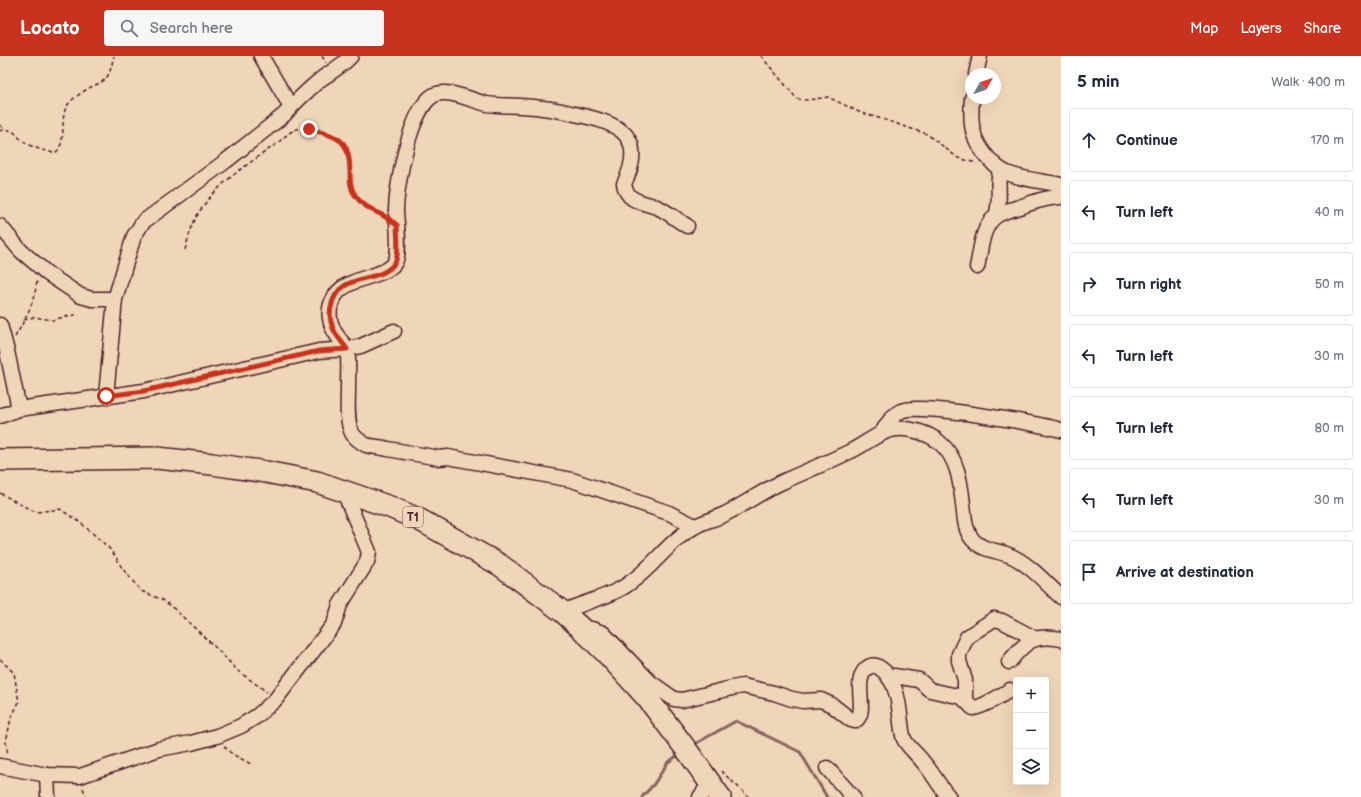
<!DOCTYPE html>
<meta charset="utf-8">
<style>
:root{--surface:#fff;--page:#f6f6f7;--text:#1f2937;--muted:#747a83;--line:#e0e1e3;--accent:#c8321e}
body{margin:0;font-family:"Balsamiq Sans",sans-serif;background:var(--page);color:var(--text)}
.controls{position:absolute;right:12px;bottom:12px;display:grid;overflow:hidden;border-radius:4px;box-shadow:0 4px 16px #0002}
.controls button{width:36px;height:36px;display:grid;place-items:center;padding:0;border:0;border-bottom:1px solid var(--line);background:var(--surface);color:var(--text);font:20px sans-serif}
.compass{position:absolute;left:965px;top:12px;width:36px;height:36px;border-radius:50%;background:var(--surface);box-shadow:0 4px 16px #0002;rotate:50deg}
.stop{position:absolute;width:12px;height:12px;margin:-9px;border:3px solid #c8321e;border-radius:50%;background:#fff}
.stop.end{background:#c8321e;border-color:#fff;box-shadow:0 1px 4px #0008}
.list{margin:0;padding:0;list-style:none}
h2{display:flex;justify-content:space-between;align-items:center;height:52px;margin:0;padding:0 16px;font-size:17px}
h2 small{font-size:13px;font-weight:400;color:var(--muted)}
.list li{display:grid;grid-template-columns:26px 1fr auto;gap:12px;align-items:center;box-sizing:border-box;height:64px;margin:0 8px 8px;padding:0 8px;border:1px solid var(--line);border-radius:4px}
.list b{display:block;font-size:15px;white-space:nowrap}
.list em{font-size:13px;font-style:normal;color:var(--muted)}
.icon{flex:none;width:22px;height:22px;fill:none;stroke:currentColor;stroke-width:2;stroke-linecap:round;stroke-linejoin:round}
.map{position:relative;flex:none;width:1061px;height:741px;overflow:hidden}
header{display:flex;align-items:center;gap:24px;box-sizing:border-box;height:56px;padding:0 20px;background:var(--accent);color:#fff}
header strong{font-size:19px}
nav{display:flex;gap:22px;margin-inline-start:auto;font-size:14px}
.search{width:280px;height:36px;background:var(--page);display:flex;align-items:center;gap:10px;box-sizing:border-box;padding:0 14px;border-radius:4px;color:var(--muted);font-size:15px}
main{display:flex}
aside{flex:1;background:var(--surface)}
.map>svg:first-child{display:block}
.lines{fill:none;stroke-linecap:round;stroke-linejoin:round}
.stream{stroke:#87635f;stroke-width:3}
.minor-casing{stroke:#4a1f2b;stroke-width:17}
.highway-casing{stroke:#4a1f2b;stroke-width:24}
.path{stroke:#4a1f2b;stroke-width:1.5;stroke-dasharray:4 3;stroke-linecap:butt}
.minor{stroke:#f0d6b8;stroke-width:14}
.highway{stroke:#f0d6b8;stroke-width:21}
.route{stroke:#c8321e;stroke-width:5}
.labels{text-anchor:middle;stroke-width:3.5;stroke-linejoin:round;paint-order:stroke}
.shield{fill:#f0d6b8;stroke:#7c5655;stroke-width:1}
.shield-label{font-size:12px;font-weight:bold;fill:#4a1f2b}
</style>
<header>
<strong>Locato</strong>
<div class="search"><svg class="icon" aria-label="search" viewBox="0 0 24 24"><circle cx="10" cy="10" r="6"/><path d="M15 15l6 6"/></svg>Search here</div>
<nav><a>Map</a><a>Layers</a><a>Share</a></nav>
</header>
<main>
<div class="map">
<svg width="1061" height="741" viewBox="0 0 1061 741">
<rect width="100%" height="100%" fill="#f0d6b8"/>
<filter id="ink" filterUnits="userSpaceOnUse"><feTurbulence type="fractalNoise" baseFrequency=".025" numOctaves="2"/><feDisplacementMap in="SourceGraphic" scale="8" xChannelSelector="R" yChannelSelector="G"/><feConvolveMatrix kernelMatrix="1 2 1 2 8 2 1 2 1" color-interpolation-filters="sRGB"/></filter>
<g filter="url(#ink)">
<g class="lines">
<g class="stream">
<path d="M693,689l43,-24 64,31 27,45"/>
<path d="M642,741l12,-13 14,-22 12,-8"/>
</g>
<defs>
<g id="minor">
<path d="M261,0l30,51"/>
<path d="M976,18l4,-18"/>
<path d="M972,42c-2,26 -1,42 18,62 5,6 10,10 17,13 17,7 36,8 54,12"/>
<path d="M996,160c6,-18 0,-29 4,-46"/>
<path d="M0,170l21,25 27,23 33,22 11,3h23"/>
<path d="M687,170c-10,-6 -19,-14 -30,-19 -13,-5 -30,-4 -33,-23 23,-47 -4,-61 -45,-69 -19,-5 -39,-8 -58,-9 -11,-1 -23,0 -34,-2 -14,-3 -39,-16 -53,-9 -24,13 -38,91 -38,117 1,13 4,36 0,48 -6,18 -48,15 -61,36 -9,13 -6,29 3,41 2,4 8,8 9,12 2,5 1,33 1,40 0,14 -2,31 4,44 2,4 10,10 14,12 7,2 15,2 22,4 17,3 34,6 51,9l9,-1 124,23 97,33 26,13"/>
<path d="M977,211c4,-16 4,-40 19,-51 8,-6 20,-7 29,-11 12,-4 23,-8 36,-8"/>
<path d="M0,269l7,26 12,58"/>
<path d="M106,340l9,-97 19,-63 9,-14 83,-61 58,-46c11,-13 24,-25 37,-36 11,-8 21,-13 30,-23"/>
<path d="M0,360l19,-7 125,-18 175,-40 28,-2 14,-3 33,-15"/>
<path d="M881,378c5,-8 11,-19 20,-23 16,-9 137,13 160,19"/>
<path d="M563,556c22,-11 49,-15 68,-30 23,-16 38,-41 63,-55 10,-6 22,-8 33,-14 18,-9 34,-21 53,-30 24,-11 49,-21 73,-33 14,-7 28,-20 44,-21 14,-1 31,4 42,13 21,17 22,46 25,71 1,9 2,19 9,27 10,11 25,10 38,16 17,7 36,28 50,41"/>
<path d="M583,574l9,-1 11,4 47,49 24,17 8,1 50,-12 11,-2 31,7 18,6 11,2 18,-1 11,5 19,15 4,1c14,-9 -3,-39 11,-52 4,-4 9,-5 14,-1 17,11 19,37 21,55 1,6 1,13 4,18 5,8 13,14 18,21 10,11 16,24 26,35"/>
<path d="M1009,606c17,-21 25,-28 52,-23"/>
<path d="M889,622l5,-2 25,4 11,10 32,7 11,11c8,0 29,-13 37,-18"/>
<path d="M965,643v-19l-6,-19v-7l8,-17 27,-18 8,2 34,18"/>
<path d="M0,710l47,9 33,1 79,-27 32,-6 26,-7 24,-10 16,-10 18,-16 59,-76 6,-19 27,-43 2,-10 -25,-60"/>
<path d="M827,712l26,29"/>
<path d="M47,719l1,22"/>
<path d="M700,741l10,-14"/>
</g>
<path id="highway" d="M0,404l157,-2 55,6 54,8 51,10 73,25 30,13 80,45 63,47 20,18 27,27 38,42 38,50 34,48"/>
</defs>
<use href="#minor" class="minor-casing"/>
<use href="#highway" class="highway-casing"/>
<g class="path">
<path d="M322,0l4,7"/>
<path d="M761,0l36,43 10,1 21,-3 31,15 23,7 45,15 31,24 19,5"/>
<path d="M0,69l4,4"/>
<path d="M0,75l4,-2c14,3 8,3 18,11 8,7 22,11 33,13 13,-10 4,-35 12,-47 5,-8 17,-15 24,-19 6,-3 13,-5 16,-10 4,-6 5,-14 7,-21"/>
<path d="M185,194c4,-15 8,-30 17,-42 18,-27 48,-45 73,-63 8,-6 13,-13 22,-16 10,-3 39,6 46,13 12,12 4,33 9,47 2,6 6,11 10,15 6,5 15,8 22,12"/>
<path d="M24,264l10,-3 19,3 14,-4 9,-1"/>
<path d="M15,281c11,-19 20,-35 22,-57"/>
<path d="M0,437l29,16 8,3 23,-3 21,14 27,24 8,10 6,11 19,23 22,9 8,6 44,41 23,24 29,21"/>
<path d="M0,603l14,14 5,29 -8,16 -5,24 2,13"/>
<path d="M224,690l8,8 21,11"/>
<path d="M721,715l28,26"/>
<path d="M83,732l3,9"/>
</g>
<use href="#minor" class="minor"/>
<use href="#highway" class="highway"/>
</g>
</g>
<g class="lines" filter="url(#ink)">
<path class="route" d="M106,340l38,-5 175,-40 28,-2c-10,-13 -20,-24 -16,-42 7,-37 51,-22 64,-45 5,-8 2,-28 2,-37 -4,-3 -8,-6 -13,-9 -11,-6 -22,-10 -29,-21 -5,-7 -5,-15 -5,-24 -1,-33 -11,-34 -41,-42"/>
</g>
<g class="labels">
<rect class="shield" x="403" y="451" width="20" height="20" rx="3"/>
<g class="shield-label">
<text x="413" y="465">T1</text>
</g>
</g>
</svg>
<div class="controls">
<button>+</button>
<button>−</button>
<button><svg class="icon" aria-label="layers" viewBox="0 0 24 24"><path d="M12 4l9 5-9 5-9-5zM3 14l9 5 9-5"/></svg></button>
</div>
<svg class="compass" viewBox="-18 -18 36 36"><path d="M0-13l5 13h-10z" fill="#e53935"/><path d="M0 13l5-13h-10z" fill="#747a83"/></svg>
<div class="stop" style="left:106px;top:340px"></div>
<div class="stop end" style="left:309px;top:73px"></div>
</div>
<aside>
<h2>5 min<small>Walk · 400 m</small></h2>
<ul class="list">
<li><svg class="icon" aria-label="ahead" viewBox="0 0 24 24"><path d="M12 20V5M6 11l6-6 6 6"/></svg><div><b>Continue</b></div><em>170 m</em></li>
<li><svg class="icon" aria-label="left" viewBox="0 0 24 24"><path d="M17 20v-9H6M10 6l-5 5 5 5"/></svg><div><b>Turn left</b></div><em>40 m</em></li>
<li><svg class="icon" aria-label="right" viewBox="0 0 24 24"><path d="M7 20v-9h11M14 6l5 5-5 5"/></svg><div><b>Turn right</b></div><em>50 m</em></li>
<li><svg class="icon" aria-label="left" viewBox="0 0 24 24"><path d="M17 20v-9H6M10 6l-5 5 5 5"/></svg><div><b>Turn left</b></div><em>30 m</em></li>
<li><svg class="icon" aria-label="left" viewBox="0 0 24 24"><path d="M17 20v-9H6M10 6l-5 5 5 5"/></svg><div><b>Turn left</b></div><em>80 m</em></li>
<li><svg class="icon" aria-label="left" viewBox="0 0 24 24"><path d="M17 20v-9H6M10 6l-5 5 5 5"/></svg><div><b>Turn left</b></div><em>30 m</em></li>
<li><svg class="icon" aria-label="arrive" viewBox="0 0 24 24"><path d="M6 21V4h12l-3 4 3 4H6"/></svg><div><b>Arrive at destination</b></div></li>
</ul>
</aside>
</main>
